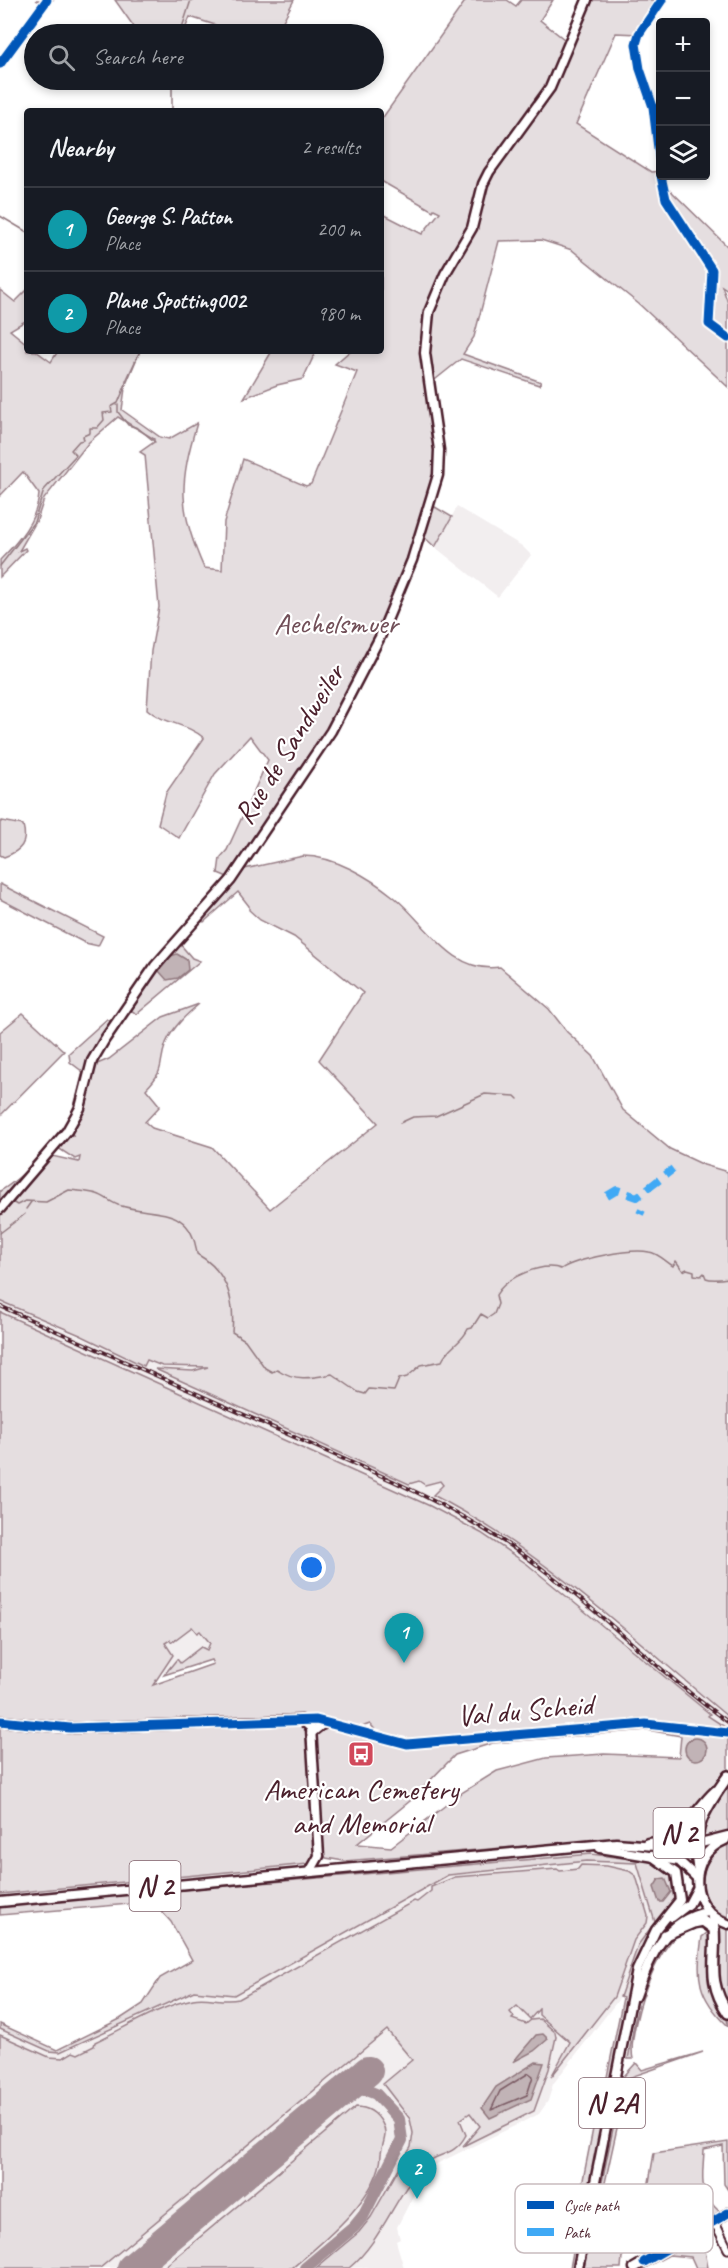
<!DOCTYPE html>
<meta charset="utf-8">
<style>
:root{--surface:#171b24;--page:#242831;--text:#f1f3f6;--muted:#9ea1a6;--line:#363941;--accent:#d1495b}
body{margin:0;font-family:Caveat,sans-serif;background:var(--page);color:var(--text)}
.controls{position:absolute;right:18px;top:18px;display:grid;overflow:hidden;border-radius:6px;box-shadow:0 3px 9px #0003}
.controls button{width:54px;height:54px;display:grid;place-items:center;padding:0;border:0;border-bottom:2px solid var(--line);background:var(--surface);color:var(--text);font:30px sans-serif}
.you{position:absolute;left:312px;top:1568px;width:21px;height:21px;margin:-15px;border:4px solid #fff;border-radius:50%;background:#1a73e8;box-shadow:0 0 0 9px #1a73e833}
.badge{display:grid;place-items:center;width:39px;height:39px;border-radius:50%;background:var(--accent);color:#fff;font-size:20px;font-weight:700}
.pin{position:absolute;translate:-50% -50px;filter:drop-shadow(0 2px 3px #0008)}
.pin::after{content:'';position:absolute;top:32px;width:21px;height:18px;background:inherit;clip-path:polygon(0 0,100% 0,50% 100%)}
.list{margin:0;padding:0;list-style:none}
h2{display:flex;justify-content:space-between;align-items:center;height:78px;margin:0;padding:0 24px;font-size:26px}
h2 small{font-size:20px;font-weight:400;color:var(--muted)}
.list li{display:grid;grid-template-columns:39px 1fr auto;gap:18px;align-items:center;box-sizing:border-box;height:84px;padding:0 24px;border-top:2px solid var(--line)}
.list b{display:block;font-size:22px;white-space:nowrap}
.list p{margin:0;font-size:20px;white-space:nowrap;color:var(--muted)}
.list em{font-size:20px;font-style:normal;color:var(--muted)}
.icon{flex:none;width:33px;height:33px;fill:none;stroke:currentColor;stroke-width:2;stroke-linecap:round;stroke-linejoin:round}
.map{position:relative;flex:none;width:728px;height:2268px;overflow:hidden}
.search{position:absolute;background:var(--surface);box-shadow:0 3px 9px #0003;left:24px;top:24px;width:360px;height:66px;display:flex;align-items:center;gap:15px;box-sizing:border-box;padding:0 21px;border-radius:33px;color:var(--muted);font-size:22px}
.panel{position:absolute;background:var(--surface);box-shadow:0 3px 9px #0003;left:24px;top:108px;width:360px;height:246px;border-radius:6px}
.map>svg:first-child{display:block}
.built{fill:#f2eeef}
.green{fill:#e5dee0;stroke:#987e86;stroke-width:1.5;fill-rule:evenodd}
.water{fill:#c1b3b6;stroke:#91787e;stroke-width:1.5}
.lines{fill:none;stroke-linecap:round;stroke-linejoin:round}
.shore{stroke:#7a5a63;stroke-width:1.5}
.stream{stroke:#91787e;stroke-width:1.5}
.taxiway{stroke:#a48f95;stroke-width:12}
.runway{stroke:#a48f95;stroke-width:30}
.minor-casing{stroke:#4a1f2b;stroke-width:11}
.major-casing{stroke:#4a1f2b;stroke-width:13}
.highway-casing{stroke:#4a1f2b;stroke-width:14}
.minor{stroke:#fff;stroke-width:7}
.major{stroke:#fff;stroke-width:8}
.highway{stroke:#fff;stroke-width:9}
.rail-casing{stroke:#4a1f2b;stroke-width:4}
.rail{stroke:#fff;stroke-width:1.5;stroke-dasharray:4.5;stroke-linecap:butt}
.quiet{stroke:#3fa9f5;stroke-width:8;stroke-dasharray:15 8;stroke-linecap:butt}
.cycleway-casing{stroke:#fff;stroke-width:13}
.cycleway{stroke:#0057b8;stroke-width:9}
.labels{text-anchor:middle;stroke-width:4.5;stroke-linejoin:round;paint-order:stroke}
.shield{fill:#fff;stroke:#80626b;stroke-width:1.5}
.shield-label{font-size:28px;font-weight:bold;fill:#4a1f2b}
.park-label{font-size:30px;fill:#714f58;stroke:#fff}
.street-label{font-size:30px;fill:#4a1f2b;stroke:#fff}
.poi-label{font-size:30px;fill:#4a1f2b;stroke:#fff}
.key{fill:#fff;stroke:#c9bcbf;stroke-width:1.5}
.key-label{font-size:16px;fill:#4a1f2b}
</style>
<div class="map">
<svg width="728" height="2268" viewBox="0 0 728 2268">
<rect width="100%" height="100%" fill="#fff"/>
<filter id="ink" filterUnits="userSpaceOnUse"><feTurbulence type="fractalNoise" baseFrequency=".0167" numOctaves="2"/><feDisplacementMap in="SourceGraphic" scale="12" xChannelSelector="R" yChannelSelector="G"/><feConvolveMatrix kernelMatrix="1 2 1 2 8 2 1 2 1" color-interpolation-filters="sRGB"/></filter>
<g filter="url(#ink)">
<g class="built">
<path d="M457,507l65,39 9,9 -33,42 -63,-50z"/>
<path d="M0,1301l143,64 3,-5 16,6 46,1 -15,4 -38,-2 254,115 10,-3 6,4 15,-4 3,4 -9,10 72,42 46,34 176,146v12l-20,-13 1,-3 -164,-135 -64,-45 -51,-27 -430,-194z"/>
<path d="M192,1627l8,4 10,12 -3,7 -12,1 -15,12 -3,-4 -13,16 -1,-5 10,-15 -8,-11 5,-4 3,2z"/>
<path d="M587,1861l50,2 18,59 -17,23 -16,50 -69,89 -5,17 -9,13 -109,53 -6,8 -27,52 3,12 -4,2 8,27h-404v-239l49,22 18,-1 127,-59 40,4 214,-120z"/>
</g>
<g class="green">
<path d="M36,0h17l-53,66v-8l42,-55z"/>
<path d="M115,0h179l-18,34h-53l-8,-9 -25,-8 -7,17h-44z"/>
<path d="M466,0h41l9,6 5,-6h32l-13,20 33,26 18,-46h71l-23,34 -23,-1 -40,91 75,48 9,-1v5l5,3 -2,4 65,64v43l-6,-4 6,17v84l-88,-82 -68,-55 -31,-10 -42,1 -25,96 -11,17 78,28 -2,3 -78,-26 -30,24 7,72 -7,39 -37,107 -64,128 -70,100 -30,49 -12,-5 2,-15 7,-8 41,-90 -18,-24 -35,38 -36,64 -21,-14 8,-31 38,-55c-17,-15 -41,-14 -57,-29l4,-58 8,-44 -14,-152 -5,-3 14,-10v-3l-36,-22 -29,25 -45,57 -7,21 -18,31 6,-3 1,2 -26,27v-17c18,-18 37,-40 39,-66l-16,-22 -23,24v-206l15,12 12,-12v30l-17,10 17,14v7h9l15,11 7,-11h82l-14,30 -4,29 38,27 9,2 28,-16c-18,60 -19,87 7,145l18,2 2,-48 19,-63 63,27 5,-2 46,-112 -22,-8 15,-13h31v-138l41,21 18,-22 -6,-3 -1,2 -52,-30v-61z"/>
<path d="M272,351h44l-13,28 -26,6 -33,13z"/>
<path d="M435,507l17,10 -17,30 -12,-11 8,-28z"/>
<path d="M2,821l21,4c5,18 -2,26 -19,32l-4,-2v-32z"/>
<path d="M303,856c31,0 66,21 91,41 32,26 58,78 106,70l49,42 18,23 26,24 30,54 47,39 34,16 24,7v545c-94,-78 -185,-166 -295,-222l10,-10 -3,-4 -15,4 -6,-4 -10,3 -254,-115 38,2 15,-4 -46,-1 -15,-6 -3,6 -64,-31 -80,-34v-88l52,-57 27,6 1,-5 -5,2 -17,-11 11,-14 4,1 -2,-3 24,-73 79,-112 6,-2 45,-51 15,-24zM238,892l11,14v4l11,10 34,17 69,56 -44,67 59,63 -108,86 -58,-62 -60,-19 -7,-6 15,-16 -14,-17c21,-22 11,-22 20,-46 7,-16 20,-28 33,-39l-36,13 -54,42 -14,6 34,-56 8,5 63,-53 -8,-3 -12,-14 21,-23 3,1z"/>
<path d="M0,884l103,52 -5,10 -13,-3 -85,-44z"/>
<path d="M23,1013l41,38 -64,65v-84z"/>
<path d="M107,1019l6,4 -48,108 -59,67 -6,1v-8c20,-11 61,-53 70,-74 6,-14 9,-31 13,-45l-13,-10 -1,-9z"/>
<path d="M0,1312l430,194 51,27 46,31 183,150 -2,2 20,13v43l-50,58 -28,11 -49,-1 -257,21 -18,-3 -5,-8 -6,-114 2,-5 11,-5 34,12 5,-3 12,-1 -9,-10 -14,5 -41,-11 -250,8 -65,-8zM192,1627l5,6 3,-2 10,12 -3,7 -6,-3 -21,16 -3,-4 -13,16 47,-15 2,4 -60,21 20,-30 -8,-12 5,-3 2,2zM647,1730l34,6 -2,21 -75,-3 -58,4 -49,13 -34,21 -72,55 -34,-3 53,-43 45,-46 38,-12z"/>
<path d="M0,1724l70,8 233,-7 4,3 10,127 -3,6 -6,3 -308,30z"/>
<path d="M728,1781v51l-26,8 5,-27z"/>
<path d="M728,1844v73c-34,-14 -33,-58 0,-73z"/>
<path d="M591,1854l63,8 18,8 6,25 -34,48 -11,28 -60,297h-3l11,-58 -5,-3 -2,-9 9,-18 18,-92 6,-11 16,-79 -3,-1 18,-52 17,-23 -18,-59 -50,-2 -139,14 -214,120 -40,-4 -134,61 -11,-1 -49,-22v-5l57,26 63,-31 23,-15 17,-26 32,-18 -21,-38 -18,-20 -153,13v-9z"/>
<path d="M581,1865l26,1 22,5 7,5 12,40 -1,7 -13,17 -20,57 -63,80 19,-35 -31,-27v-6l-9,10 -13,-13 -7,6 4,5 -2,2 14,5 5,-4 9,-1 15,13 1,5 -7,32 -15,42 -71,35 17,-20 -10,-13 -10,7 6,15c-13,24 -29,16 -43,31 -29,31 -41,75 -74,102h-33l43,-36 12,-15 40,-70 2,-14 -3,-14 -27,-35 29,-24 -25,-30 -287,238h-100v-233l49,22 14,1 10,-6 5,2 16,-8 1,-4c31,-15 65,-36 98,-43 16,-3 29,4 46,0l175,-98 3,1 14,-11v-4l24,-10 102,-8 3,2 18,-2z"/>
<path d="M699,1923l11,6c2,17 -3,35 0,53 4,15 18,29 18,44 -31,-30 -32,-48 -26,-89l6,-5c-43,-30 -82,99 -75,127h-5c7,-36 13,-100 45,-124 7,-5 18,-8 26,-12z"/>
<path d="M720,1925l8,2v83l-12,-32z"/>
<path d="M703,2052l-75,26 -29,132 47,-10 8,-47 74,-11v48l-4,-6 -1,-38 -19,4c-1,28 -7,42 16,62l-46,26 2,-45 -26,3 8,50 -13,9 -16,-7 -7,9 -1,11h-37l40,-192 12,-13 6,7z"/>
<path d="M356,2107c11,0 20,5 26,16 7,11 0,20 -1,31 0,41 -58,88 -89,114h-129z"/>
<path d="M702,2232l6,36h-12l-5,-11 -22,-2 -9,5 -1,-2z"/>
</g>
<g class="water">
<path d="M177,954l10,6 1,10 -10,8 -11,2 -8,-9 12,-15z"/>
<circle cx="696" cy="1749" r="11"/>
<path d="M665,1878l6,14 -8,10h-4l-5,-15 5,-8z"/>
<path d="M543,2034l5,5 -14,12 -21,11 23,-27z"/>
<path d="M536,2062l8,1 -13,36 -41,19 -8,-10 14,-21z"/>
</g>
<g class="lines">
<path class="shore" d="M529,2073l4,3 -6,19 -36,15 9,-19z"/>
<g class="stream">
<path d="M180,34l11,-34"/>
<path d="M172,80v31"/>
<path d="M0,216l27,16"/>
<path d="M118,405v7l10,13 10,3 17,14"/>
<path d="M0,566l34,-44 10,-32 32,-35 -5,-5 8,-9 5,-1 -1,-4 7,-3v-5h7l7,-8 -1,-7 9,-1 -1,-5 7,-4 22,-52"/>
<path d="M400,1123l13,-6 23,-1 49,-22 30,2 3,3"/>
<path d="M12,1202l5,3 8,-4 21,1 23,-12c8,1 23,2 28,4 7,2 13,8 21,11 35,12 73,-2 79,49 30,17 38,47 35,78l13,8 20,28 7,4 5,-3c19,13 35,9 55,5l26,18 7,2 4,-5 25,2 5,-12 8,-2 14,-12 21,-4c6,-14 20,-18 26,-32l4,-1 9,-14 7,4 6,-4 4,-10 -2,-9c10,-18 46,-33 65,-26 15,-10 70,-21 88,-17 9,1 16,9 24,14l3,-5 7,10 4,-2 7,2v4l7,1 3,-3 2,5c5,2 16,1 22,0"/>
<path d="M26,1209l5,-7"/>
<path d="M0,1233l25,-19"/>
</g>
<path class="taxiway" d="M305,2268l49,-41 9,-11 39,-76 -3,-21 -23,-25 -10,-4 -13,-1 -24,14"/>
<path class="runway" d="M132,2268l236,-197"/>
<defs>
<g id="minor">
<path d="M302,1720l27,3 78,21 239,-20 82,9"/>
<path d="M311,1734l10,-8 8,-3"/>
<path d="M714,2221l14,28"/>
</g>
<g id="major">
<path d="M0,1209l67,-78 13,-23 12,-47 13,-22 50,-73 76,-86 100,-149 49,-94 32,-77 26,-85 1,-25 -14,-97 4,-41 16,-38 27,-46 11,-44 6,-12 61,-84 37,-88"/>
<path d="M0,1721l70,7"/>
<path d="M73,1728l229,-8 9,8 8,128 -8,14"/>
<path d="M725,1840c-39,16 -36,70 3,84"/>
<path d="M648,1843c35,-1 44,-31 67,-52"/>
<path d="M600,1848l79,13 17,16"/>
<path d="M0,1902l616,-59 65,5 47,-12"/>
<path d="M672,1917l17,-13 8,-15"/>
<path d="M636,1996c13,-38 29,-77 72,-84"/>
<path d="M578,2268l59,-298 19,-40 24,-30 -4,-27 -24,-17"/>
<path d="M634,2268l94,-55"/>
</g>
<g id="highway">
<path d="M698,1869c-7,-42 8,-61 30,-93"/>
<path d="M712,1915c9,38 -10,60 16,98"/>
<path d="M665,1935l28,-12 10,-2 11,8"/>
</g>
</defs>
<use href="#minor" class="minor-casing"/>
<use href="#major" class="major-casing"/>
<use href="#highway" class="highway-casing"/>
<use href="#minor" class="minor"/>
<use href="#major" class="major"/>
<use href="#highway" class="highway"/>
<defs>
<path id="rail" d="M0,1306l393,175c56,26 108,55 156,93 62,47 116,103 179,148"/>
</defs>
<use href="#rail" class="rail-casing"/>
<use href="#rail" class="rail"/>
<g class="quiet">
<path d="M607,1196l10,-6 20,7 36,-28"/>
<path d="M640,1214l2,-4"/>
</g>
<defs>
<g id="cycleway">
<path d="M0,64l47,-64"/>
<path d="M660,165l-7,-58 -13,-38 -4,-25 3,-10 23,-34"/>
<path d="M661,176l5,23 46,71 -3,54 19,14"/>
<path d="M0,1721l70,7 246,-8 91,24 239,-20 82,9"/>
<path d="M644,2262l84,-49"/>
</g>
</defs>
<use href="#cycleway" class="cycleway-casing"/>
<use href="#cycleway" class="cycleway"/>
</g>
</g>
<defs>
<symbol id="bus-square" viewBox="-11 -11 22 22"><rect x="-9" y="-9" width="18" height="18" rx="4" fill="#d1495b" stroke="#fff"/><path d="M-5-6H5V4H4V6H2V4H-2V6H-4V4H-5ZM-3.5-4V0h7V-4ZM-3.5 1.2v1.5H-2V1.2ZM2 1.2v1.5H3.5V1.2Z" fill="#fff"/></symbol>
</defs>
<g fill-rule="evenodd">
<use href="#bus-square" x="346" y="1739" width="30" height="30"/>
</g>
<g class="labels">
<g class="shield">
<rect x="653.5" y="1808" width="51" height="50" rx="4.5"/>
<rect x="129.5" y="1861" width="51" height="50" rx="4.5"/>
<rect x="579" y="2078" width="66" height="50" rx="4.5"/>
</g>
<g class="shield-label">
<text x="679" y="1843">N 2</text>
<text x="155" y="1896">N 2</text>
<text x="612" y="2113">N 2A</text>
</g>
<g class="park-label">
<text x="336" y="633">Aechelsmuer</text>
</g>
<g class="street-label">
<text transform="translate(289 744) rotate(-58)" y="10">Rue de Sandweiler</text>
<text transform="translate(525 1710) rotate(-5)" y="10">Val du Scheid</text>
</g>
<g class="poi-label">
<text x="361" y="1799">American Cemetery<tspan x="361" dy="34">and Memorial</tspan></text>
</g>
</g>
<rect x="515" y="2184" width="198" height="69" rx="9" class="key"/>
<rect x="527" y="2201" width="27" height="8" fill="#0057b8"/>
<rect x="527" y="2228" width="27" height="8" fill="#3fa9f5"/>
<g class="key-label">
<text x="564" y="2211">Cycle path</text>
<text x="564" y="2238">Path</text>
</g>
</svg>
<div class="controls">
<button>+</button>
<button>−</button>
<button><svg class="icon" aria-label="layers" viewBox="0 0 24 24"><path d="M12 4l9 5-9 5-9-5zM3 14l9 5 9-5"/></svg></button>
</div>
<div class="you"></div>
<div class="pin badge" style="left:404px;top:1663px;background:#0f9aa8">1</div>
<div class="pin badge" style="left:417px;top:2199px;background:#0f9aa8">2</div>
<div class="search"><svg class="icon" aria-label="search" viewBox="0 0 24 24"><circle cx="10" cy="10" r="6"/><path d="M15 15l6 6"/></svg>Search here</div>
<section class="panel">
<h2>Nearby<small>2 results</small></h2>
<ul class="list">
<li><span class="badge" style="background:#0f9aa8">1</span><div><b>George S. Patton</b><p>Place</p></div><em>200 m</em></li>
<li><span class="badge" style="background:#0f9aa8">2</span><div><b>Plane Spotting002</b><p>Place</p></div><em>980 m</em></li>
</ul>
</section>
</div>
